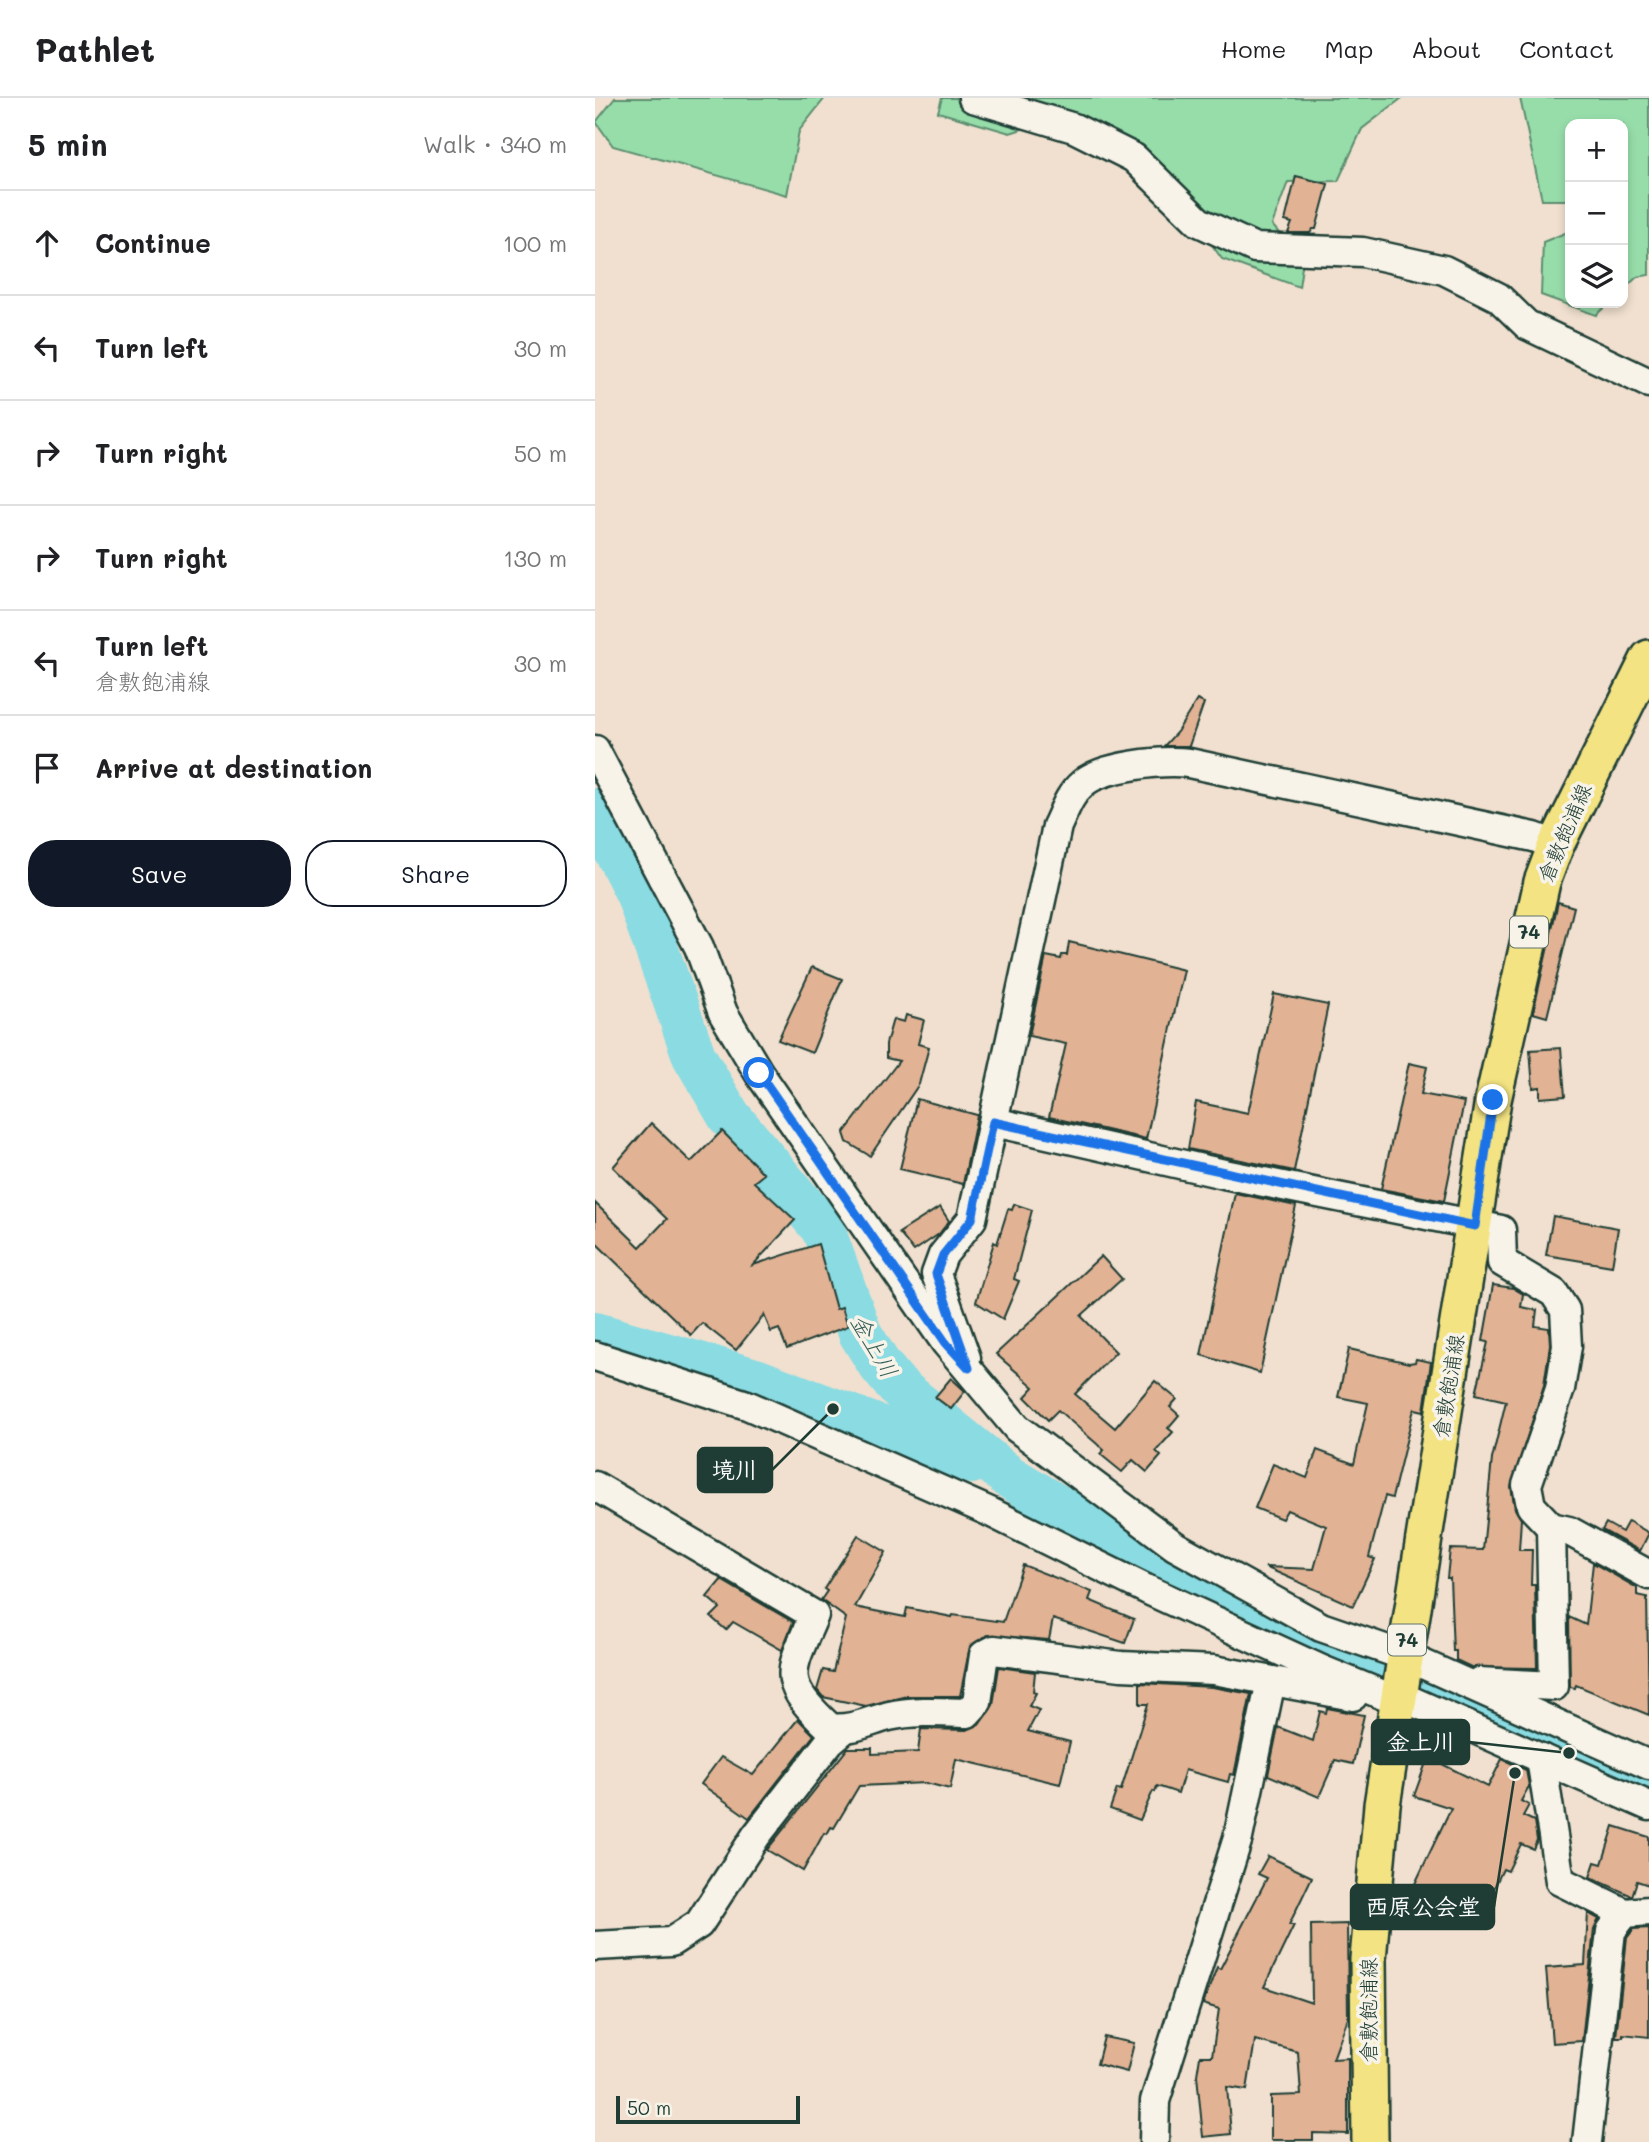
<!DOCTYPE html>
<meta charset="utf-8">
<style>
:root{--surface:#fff;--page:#f2f2f2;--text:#202124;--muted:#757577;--line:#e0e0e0;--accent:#111827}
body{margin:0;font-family:Mali,"Klee One",sans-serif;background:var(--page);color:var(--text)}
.controls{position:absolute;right:21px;top:21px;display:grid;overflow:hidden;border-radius:14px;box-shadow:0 4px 10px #0003}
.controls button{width:63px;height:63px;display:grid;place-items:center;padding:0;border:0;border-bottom:2px solid var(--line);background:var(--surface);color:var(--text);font:35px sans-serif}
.scale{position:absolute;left:21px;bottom:18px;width:184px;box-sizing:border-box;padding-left:7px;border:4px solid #1f3d34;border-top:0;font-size:19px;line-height:24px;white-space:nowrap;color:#1f3d34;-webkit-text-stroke:5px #f7f3e8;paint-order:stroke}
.stop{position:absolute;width:21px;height:21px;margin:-16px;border:5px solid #1a73e8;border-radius:50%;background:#fff}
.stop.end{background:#1a73e8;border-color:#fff;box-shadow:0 2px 7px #0008}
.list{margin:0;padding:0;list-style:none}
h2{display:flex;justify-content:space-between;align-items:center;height:91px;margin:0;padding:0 28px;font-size:30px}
h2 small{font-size:23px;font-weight:400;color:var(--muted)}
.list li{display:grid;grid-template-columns:46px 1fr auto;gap:21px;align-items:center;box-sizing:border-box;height:105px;padding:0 28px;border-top:2px solid var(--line)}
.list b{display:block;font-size:26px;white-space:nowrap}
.list p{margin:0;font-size:23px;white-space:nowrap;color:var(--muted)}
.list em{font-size:23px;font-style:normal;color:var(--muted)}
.actions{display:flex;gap:14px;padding:21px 28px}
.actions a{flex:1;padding:16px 0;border:2px solid var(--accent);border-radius:28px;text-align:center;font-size:24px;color:var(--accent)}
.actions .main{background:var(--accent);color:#fff}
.icon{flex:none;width:38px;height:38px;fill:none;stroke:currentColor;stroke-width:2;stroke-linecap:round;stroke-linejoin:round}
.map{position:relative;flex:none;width:1054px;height:2044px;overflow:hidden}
header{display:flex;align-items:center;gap:42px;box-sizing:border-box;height:98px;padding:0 35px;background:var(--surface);border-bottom:2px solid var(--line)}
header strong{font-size:33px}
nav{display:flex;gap:38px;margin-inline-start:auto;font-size:24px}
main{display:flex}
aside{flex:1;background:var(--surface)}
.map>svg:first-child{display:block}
.green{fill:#97ddaa;stroke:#5b8d6f;stroke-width:2}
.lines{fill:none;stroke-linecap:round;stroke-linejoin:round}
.river{stroke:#8adbe2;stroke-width:44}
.building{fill:#e2b294;stroke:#1f3d34;stroke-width:2}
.minor-casing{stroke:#1f3d34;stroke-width:33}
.major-casing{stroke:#1f3d34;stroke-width:40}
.minor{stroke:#f7f3e8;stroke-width:28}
.major{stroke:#f4e382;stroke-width:35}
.route{stroke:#1a73e8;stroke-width:9}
.labels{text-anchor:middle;stroke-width:7;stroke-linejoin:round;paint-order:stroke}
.shield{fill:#f7f3e8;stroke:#60746a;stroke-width:2}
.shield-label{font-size:19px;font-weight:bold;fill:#1f3d34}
.street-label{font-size:21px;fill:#1f3d34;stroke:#f7f3e8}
.water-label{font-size:23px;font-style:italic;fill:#345d57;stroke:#f7f3e8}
.leader{fill:none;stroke:#1f3d34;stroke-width:2.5}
.callout-dot{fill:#1f3d34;stroke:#f7f3e8;stroke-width:2.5}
.callout{fill:#1f3d34;stroke:#1f3d34;stroke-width:2.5}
.callout-label{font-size:23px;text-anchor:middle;font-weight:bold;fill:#fff}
</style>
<header>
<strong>Pathlet</strong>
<nav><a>Home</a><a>Map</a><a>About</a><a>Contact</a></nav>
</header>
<main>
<aside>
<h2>5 min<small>Walk · 340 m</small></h2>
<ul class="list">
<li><svg class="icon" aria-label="ahead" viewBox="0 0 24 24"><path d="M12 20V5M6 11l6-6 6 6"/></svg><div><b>Continue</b></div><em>100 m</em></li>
<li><svg class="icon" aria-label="left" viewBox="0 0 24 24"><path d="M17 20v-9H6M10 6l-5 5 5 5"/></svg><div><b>Turn left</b></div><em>30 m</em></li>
<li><svg class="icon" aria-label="right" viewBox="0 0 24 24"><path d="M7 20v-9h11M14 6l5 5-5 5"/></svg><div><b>Turn right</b></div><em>50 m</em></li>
<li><svg class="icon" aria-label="right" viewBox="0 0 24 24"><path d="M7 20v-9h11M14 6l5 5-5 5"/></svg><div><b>Turn right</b></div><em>130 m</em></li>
<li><svg class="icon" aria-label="left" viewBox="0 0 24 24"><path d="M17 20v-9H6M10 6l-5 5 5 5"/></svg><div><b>Turn left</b><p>倉敷飽浦線</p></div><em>30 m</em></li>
<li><svg class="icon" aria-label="arrive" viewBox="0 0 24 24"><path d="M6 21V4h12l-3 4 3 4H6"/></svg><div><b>Arrive at destination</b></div></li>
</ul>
<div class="actions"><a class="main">Save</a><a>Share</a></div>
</aside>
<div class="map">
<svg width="1054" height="2044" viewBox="0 0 1054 2044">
<rect width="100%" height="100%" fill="#f1e0cf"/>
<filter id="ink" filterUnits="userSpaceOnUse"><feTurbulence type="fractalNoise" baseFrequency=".0143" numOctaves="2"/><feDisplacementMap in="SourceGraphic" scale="14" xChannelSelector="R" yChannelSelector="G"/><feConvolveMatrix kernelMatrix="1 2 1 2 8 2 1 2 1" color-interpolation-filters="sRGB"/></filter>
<g filter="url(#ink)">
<g class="green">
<path d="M20,0h210l-26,33 -12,64 -174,-49 -17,-24z"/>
<path d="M347,0h460l-40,31 -24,52 -50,1 -16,43 31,35 -4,27 -77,-28 -79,-110 -74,-35 -59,19 -72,-21z"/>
<path d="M925,0h129v177l-12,2 -14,13v-166h-53v76h-28z"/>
<path d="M975,133v72h39l-13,12 -55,-20 2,-53z"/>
</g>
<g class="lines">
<g class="river">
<path d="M0,712l42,83 57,163 35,60 94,113 37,104 19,31 19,23 110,89 149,91 168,80 57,21"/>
<path d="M0,1236l163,47 213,81"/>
<path d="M832,1586l142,69 80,33"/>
</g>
</g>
<g class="building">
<path d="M701,78l32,8 -12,45h-3l-3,4h-22l4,-10 -7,-2z"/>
<path d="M602,602l7,3 -15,43h-25l13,-14z"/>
<path d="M963,804l16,5 -27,110 -14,-4z"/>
<path d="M474,844l115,28 -38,169 -97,-22 17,-73 -37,-8 17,-80 15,3 1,-4h5z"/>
<path d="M217,869l30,12 -30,74 -34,-13z"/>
<path d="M679,896l54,11 -34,166 -106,-22 8,-47 52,11z"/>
<path d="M311,917l18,5 -6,24 11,3 -10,37 -49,72 -23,-14 -3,-9 55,-72 -13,-3v-14l7,-25 11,3z"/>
<path d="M966,950l4,48 -25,2v-11l-7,1 -3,-38z"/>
<path d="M814,965l18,4 -6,27 43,8 -20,99 -63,-12z"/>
<path d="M322,1001l60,16 -14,69 -63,-15z"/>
<path d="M56,1025l40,39 31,-31 42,43 -10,8 41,38 -42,45 65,-21 18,65 6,-2 6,19 -61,23 -8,-20 -8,3 -7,-17 -28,35 -34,-27 -11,12 -96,-93v-39l45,44 27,-28 -54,-52z"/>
<path d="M640,1095l61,13 -36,167 -59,-18z"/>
<path d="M419,1106l18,6 -18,69 5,2 -16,38 -27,-17 18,-60 3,2 11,-35 4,1z"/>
<path d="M345,1109l9,14 -10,13 -25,17 -15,-18z"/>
<path d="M958,1118l65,12 -6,38 -66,-11z"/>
<path d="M506,1158l21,23 -41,37 35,36 -41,42 40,34 40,-47 22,18 -7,8 9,8 -11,13 5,4 -17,19 5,5 -14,16 -14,-12 -11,12 -22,-18 4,-4 -46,-40 -10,10 -23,-23 9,-10 -38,-33z"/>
<path d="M898,1187l20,3 10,6 -2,13 16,3 -2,16 14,2 1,17 -6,40 -33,102 4,22 6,10 -2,31h13l-1,35h4l2,83 -66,-1 -15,-7v-9h-3l-3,-73h-3l3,-29 33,1 9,-91 14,-58 -30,-7 12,-52 -5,-1z"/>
<path d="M754,1251l60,14 6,-1 1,-3 15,3 -7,49 -9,-2 -2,4 -21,85 -7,-2 -16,61 6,2 -22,47 -88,-39 49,2 12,-43 -39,-16 -5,9 -27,-11 18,-44 34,14 10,-28 37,14 14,-61 -30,-6z"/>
<path d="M356,1280l14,13 -14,18 -16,-12z"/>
<path d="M1033,1423l21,12 -9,18 -38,-21 4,-7 16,9z"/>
<path d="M263,1437l28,17 -31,55 50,10 2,-9 45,9 1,-2 50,7 20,-57 69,27 -3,8 45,19 -9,24 -72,-24 -4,21 -62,-5 -17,11 -10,50h-53l-41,10 -43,-9 -6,-7 6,-20 10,2 13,-54 -25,-18 6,-9 -3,-2z"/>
<path d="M998,1465l44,25v7l10,2 2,118 -73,-30 -1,3 -5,-1 -1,-70 17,8z"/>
<path d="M126,1482l72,42 -11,28 -49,-28 -7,8 -15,-13 9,-9 -13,-11z"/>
<path d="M404,1569l36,5 -2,20 3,1 -7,13 10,4 -11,21 42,11 -10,42 -104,-25 -6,30 -24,-6 -67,3 -25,42 -3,-1 -4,7 -3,-1 -21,38 -36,-21 81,-102h24v6l46,-2 3,-23 46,1 12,-5 14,-20z"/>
<path d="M545,1585l72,4 39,7 -17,81 -4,-1 -2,8 -43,-12 -7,23 -21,-7 -2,6 -2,-1 -13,29 -30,-11 7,-20 4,1 27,-86h-8z"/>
<path d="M732,1610l37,7 -11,49 -18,-4 -16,37 -51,-22 10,-48 35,14 7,-30 6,2z"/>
<path d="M203,1621l16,16 -65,83 -48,-34 20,-27 32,18z"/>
<path d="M833,1659l60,30 14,-28 24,11 3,16 -8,15 8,4 -6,11 11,5 3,19 -4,9 -12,-5 -13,27 -5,-2 -12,25 -17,-8 -12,24 -49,-22 38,-80 -37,-12z"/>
<path d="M1019,1728l35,11v48l-12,-4 -5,15 -42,-19 5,-15 7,2z"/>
<path d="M673,1758l44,21 -23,48h5l-30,62 48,16 -1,-78 36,-1 1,94 -15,41 15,-1v76l-35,-1v7h-42v-44l30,-1 -3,-43 -43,-12 -8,50 -20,-3 4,47 -28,3 -6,-62 3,-19h12l7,-47 -16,-5 14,-37 3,2 47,-91 -9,-4z"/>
<path d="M993,1815l11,6 -5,10 -12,112 -30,2 -6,-75 39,-3z"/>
<path d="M1054,1830v109l-26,-3v3h-7l11,-99 7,-9z"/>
<path d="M509,1939l30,6 -7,29 -30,-8z"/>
</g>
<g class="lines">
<defs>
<g id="minor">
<path d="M378,0l101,30 60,30 65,64 56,26 108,4 81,18 54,27 29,28 122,58"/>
<path d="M0,652l104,197 24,66 36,60 187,270 71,85 158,118 146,81 84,29 244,109"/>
<path d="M399,1024l230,52 277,56 1,32 52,31 11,17 2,36 -7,43 -33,96 4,21 20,21 18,4 80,44"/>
<path d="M0,1258l152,49 241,106 160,79 174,80 61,25h15l251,111"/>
<path d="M371,1260l-30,-84 7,-19 29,-36 85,-393c7,-14 12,-31 25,-42 19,-18 81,-24 107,-21l345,74 22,8"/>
<path d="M0,1388l219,129c-25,59 -35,65 16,113 21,3 39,-7 59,-12 25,-6 52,-4 78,-3l10,-11 7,-47 10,-5 127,16 93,4 139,26"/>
<path d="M884,1584l75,4 -3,-159"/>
<path d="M946,1660l19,123 65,32"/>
<path d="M0,1848l76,-4 28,-18 57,-88 74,-95 13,-11"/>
<path d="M559,2044l1,-41 83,-263 33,-157"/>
<path d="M992,2044l24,-211 14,-18 24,-2"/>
</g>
<path id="major" d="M775,2044l-2,-183 14,-154 111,-705 49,-218 14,-37 93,-187"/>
</defs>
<use href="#minor" class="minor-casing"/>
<use href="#major" class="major-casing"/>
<use href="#minor" class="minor"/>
<use href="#major" class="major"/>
</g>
</g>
<g class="lines" filter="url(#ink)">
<path class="route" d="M164,975l187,270 23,25 -33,-94 7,-19 29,-36 21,-97 482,104 18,-126"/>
</g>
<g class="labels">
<g class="shield">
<rect x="915" y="818.5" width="38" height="31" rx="5"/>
<rect x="793" y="1526.5" width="38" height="31" rx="5"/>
</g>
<g class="shield-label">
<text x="934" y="841">74</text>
<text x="812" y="1549">74</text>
</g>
<g class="street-label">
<text transform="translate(970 735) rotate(-67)" y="7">倉敷飽浦線</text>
<text transform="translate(854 1288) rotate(-81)" y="7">倉敷飽浦線</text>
<text transform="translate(774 1912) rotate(-90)" y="7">倉敷飽浦線</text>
</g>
<g class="water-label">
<text transform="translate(279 1248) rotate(60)" y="8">金上川</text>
</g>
</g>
<path class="leader" d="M238 1311L177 1372M974 1655L874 1644M920 1675L899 1809"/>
<g class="callout-dot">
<circle cx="238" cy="1311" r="7"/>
<circle cx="974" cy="1655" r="7"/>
<circle cx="920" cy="1675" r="7"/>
</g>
<g class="callout">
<rect x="103" y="1350" width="74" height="44" rx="7"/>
<rect x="777" y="1622" width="97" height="44" rx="7"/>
<rect x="756" y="1787" width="143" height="44" rx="7"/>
</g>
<g class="callout-label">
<text x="140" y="1380">境川</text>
<text x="826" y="1652">金上川</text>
<text x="828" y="1817">西原公会堂</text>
</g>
</svg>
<div class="controls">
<button>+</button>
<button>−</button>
<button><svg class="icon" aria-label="layers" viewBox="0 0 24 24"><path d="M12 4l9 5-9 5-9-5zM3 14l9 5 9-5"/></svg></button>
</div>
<div class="scale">50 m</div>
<div class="stop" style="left:164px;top:975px"></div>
<div class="stop end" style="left:898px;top:1002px"></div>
</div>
</main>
